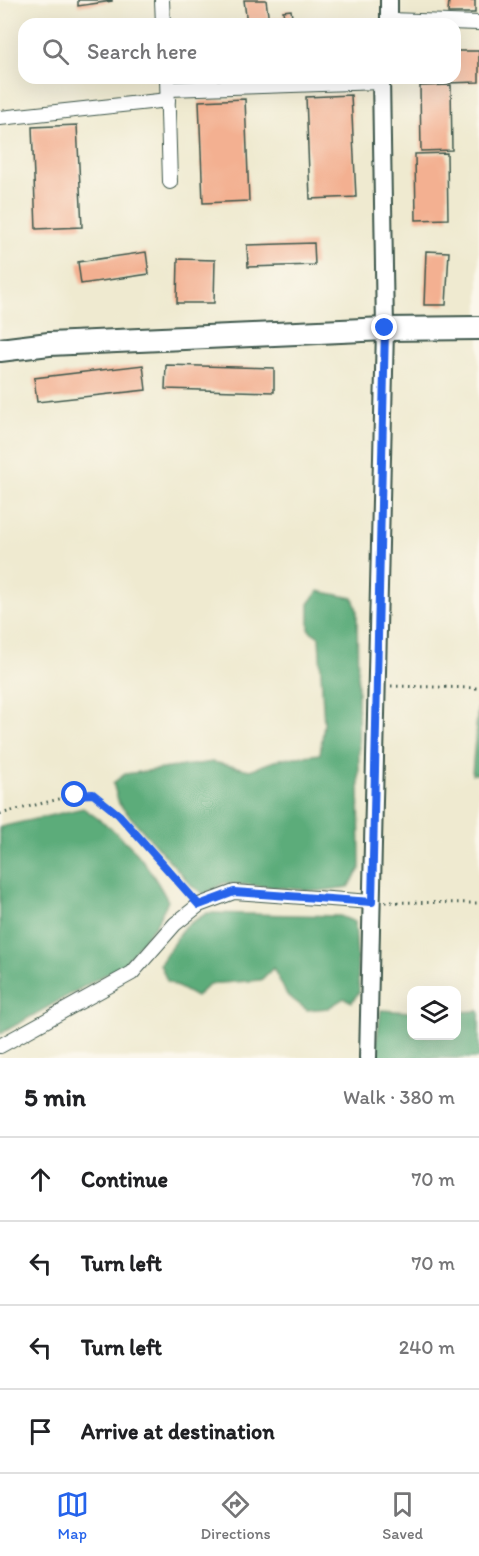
<!DOCTYPE html>
<meta charset="utf-8">
<style>
:root{--surface:#fff;--page:#f2f2f2;--text:#202124;--muted:#757577;--line:#e0e0e0;--accent:#2563eb}
body{margin:0;font-family:Itim,sans-serif;background:var(--page);color:var(--text)}
.controls{position:absolute;right:18px;bottom:18px;display:grid;overflow:hidden;border-radius:12px;box-shadow:0 6px 24px #0002}
.controls button{width:54px;height:54px;display:grid;place-items:center;padding:0;border:0;border-bottom:2px solid var(--line);background:var(--surface);color:var(--text);font:30px sans-serif}
.stop{position:absolute;width:18px;height:18px;margin:-14px;border:4px solid #2563eb;border-radius:50%;background:#fff}
.stop.end{background:#2563eb;border-color:#fff;box-shadow:0 2px 6px #0008}
.list{margin:0;padding:0;list-style:none}
h2{display:flex;justify-content:space-between;align-items:center;height:78px;margin:0;padding:0 24px;font-size:26px}
h2 small{font-size:20px;font-weight:400;color:var(--muted)}
.list li{display:grid;grid-template-columns:39px 1fr auto;gap:18px;align-items:center;box-sizing:border-box;height:84px;padding:0 24px;border-top:2px solid var(--line)}
.list b{display:block;font-size:22px;white-space:nowrap}
.list em{font-size:20px;font-style:normal;color:var(--muted)}
.icon{flex:none;width:33px;height:33px;fill:none;stroke:currentColor;stroke-width:2;stroke-linecap:round;stroke-linejoin:round}
.map{position:relative;flex:none;width:479px;height:1058px;overflow:hidden}
.search{position:absolute;background:var(--surface);box-shadow:0 6px 24px #0002;left:18px;right:18px;top:18px;height:66px;display:flex;align-items:center;gap:15px;box-sizing:border-box;padding:0 21px;border-radius:18px;color:var(--muted);font-size:22px}
.sheet{height:414px;background:var(--surface)}
nav{display:flex;justify-content:space-around;align-items:center;box-sizing:border-box;height:84px;border-top:2px solid var(--line);background:var(--surface);font-size:16px;color:var(--muted)}
nav a{display:grid;justify-items:center;gap:3px}
nav .on{color:var(--accent)}
.map>svg:first-child{display:block}
.forest{fill:#5cac7a;stroke:#3e7457;stroke-width:1.5}
.building{fill:#f3b091}
.lines{fill:none;stroke-linecap:round;stroke-linejoin:round}
.minor-casing{stroke:#3e574b;stroke-width:16}
.tertiary-casing{stroke:#3e574b;stroke-width:20}
.primary-casing{stroke:#3e574b;stroke-width:26}
.path{stroke:#3e574b;stroke-width:3;stroke-dasharray:1.5 4.5;stroke-linecap:butt}
.minor{stroke:#fff;stroke-width:14}
.tertiary{stroke:#fff;stroke-width:16}
.primary{stroke:#fff;stroke-width:22}
.route{stroke:#2563eb;stroke-width:8}
</style>
<div class="map">
<svg width="479" height="1058" viewBox="0 0 479 1058">
<rect width="100%" height="100%" fill="#fbf7ec"/>
<filter id="ink" filterUnits="userSpaceOnUse"><feTurbulence type="fractalNoise" baseFrequency=".0167" numOctaves="2"/><feDisplacementMap in="SourceGraphic" scale="12" xChannelSelector="R" yChannelSelector="G"/><feConvolveMatrix kernelMatrix="1 2 1 2 8 2 1 2 1" color-interpolation-filters="sRGB"/></filter>
<filter id="wash" filterUnits="userSpaceOnUse"><feTurbulence type="fractalNoise" baseFrequency=".008" numOctaves="4" result="noise"/><feDisplacementMap in="SourceGraphic" scale="24" xChannelSelector="R" yChannelSelector="G"/><feGaussianBlur stdDeviation="1.35" result="paint"/><feColorMatrix in="noise" values="0 0 0 0 0 0 0 0 0 0 0 0 0 0 0 0 0 1.4 0 .05"/><feComposite in="paint" operator="in"/></filter>
<g filter="url(#wash)">
<rect width="100%" height="100%" fill="#efead0"/>
<g class="forest">
<path d="M318,591l35,7 4,12 3,259 -12,18 -29,4 -95,-8 -20,11 -11,-7 -74,-83 -6,-21 12,-9 88,-12 37,8 30,-11 40,-5 4,-30 -5,-87 -10,-7v-26z"/>
<path d="M479,693v81h-7z"/>
<path d="M83,808c43,29 60,47 85,93l-12,23 -32,40 -124,70v-207z"/>
<path d="M207,913l133,3 15,6 4,70 -7,10 -8,-4 -16,10 -21,2 -20,-15 -14,-27 -12,12 -52,4 -13,13 -29,-16 -7,-17 24,-37z"/>
<path d="M381,1010l30,2 1,24h44l1,-24 22,-1v47h-105z"/>
</g>
<g id="blocks">
<g class="building">
<path d="M78,0h34v1l-34,5z"/>
<path d="M244,0h22l3,22 -22,2z"/>
<path d="M449,0h26v13h-27z"/>
<path d="M291,10l2,14h-22v-5l13,-2 -1,-6z"/>
<path d="M455,51h24v31l-32,1v-5h8z"/>
<path d="M451,85l1,65 -31,1 -1,-65z"/>
<path d="M351,95l5,102 -46,2 -4,-102z"/>
<path d="M245,99l4,102 -46,2 -4,-102z"/>
<path d="M77,125l5,102 -46,2 -4,-102z"/>
<path d="M447,153l1,66 -32,1 -1,-66z"/>
<path d="M314,243l1,22 -67,2 -1,-22z"/>
<path d="M426,251l23,1 -3,53h-22z"/>
<path d="M146,252l3,22 -68,10 -3,-22z"/>
<path d="M178,259l37,1 -1,43h-37z"/>
<path d="M143,365l3,25 -109,12 -3,-24z"/>
<path d="M166,365l108,3v24l-109,-3z"/>
</g>
</g>
</g>
<g filter="url(#ink)">
<use href="#blocks" fill-opacity="0" stroke="#3e574b" stroke-width="1.5"/>
<g class="lines">
<defs>
<g id="minor">
<path d="M162,0l1,24"/>
<path d="M389,20l90,3"/>
<path d="M167,78l3,104"/>
<path d="M168,89l213,-7"/>
<path d="M0,118l168,-18"/>
<path d="M0,1046l132,-73 43,-49 24,-19 35,-13 138,10"/>
</g>
<g id="tertiary">
<path d="M389,24v-24"/>
<path d="M368,1058l17,-729 -4,-251"/>
</g>
<path id="primary" d="M0,350l49,-6 336,-15 94,-1"/>
</defs>
<use href="#minor" class="minor-casing"/>
<use href="#tertiary" class="tertiary-casing"/>
<use href="#primary" class="primary-casing"/>
<g class="path">
<path d="M391,686l88,2"/>
<path d="M0,814l75,-19 18,-1 26,21 71,80"/>
<path d="M385,902l94,1"/>
</g>
<use href="#minor" class="minor"/>
<use href="#tertiary" class="tertiary"/>
<use href="#primary" class="primary"/>
</g>
</g>
<g class="lines" filter="url(#ink)">
<path class="route" d="M75,795l18,-1 26,21 80,90 35,-13 138,10 13,-574"/>
</g>
</svg>
<div class="controls">
<button><svg class="icon" aria-label="layers" viewBox="0 0 24 24"><path d="M12 4l9 5-9 5-9-5zM3 14l9 5 9-5"/></svg></button>
</div>
<div class="stop" style="left:75px;top:795px"></div>
<div class="stop end" style="left:385px;top:328px"></div>
<div class="search"><svg class="icon" aria-label="search" viewBox="0 0 24 24"><circle cx="10" cy="10" r="6"/><path d="M15 15l6 6"/></svg>Search here</div>
</div>
<section class="sheet">
<h2>5 min<small>Walk · 380 m</small></h2>
<ul class="list">
<li><svg class="icon" aria-label="ahead" viewBox="0 0 24 24"><path d="M12 20V5M6 11l6-6 6 6"/></svg><div><b>Continue</b></div><em>70 m</em></li>
<li><svg class="icon" aria-label="left" viewBox="0 0 24 24"><path d="M17 20v-9H6M10 6l-5 5 5 5"/></svg><div><b>Turn left</b></div><em>70 m</em></li>
<li><svg class="icon" aria-label="left" viewBox="0 0 24 24"><path d="M17 20v-9H6M10 6l-5 5 5 5"/></svg><div><b>Turn left</b></div><em>240 m</em></li>
<li><svg class="icon" aria-label="arrive" viewBox="0 0 24 24"><path d="M6 21V4h12l-3 4 3 4H6"/></svg><div><b>Arrive at destination</b></div></li>
</ul>
</section>
<nav>
<a class="on"><svg class="icon" aria-label="map" viewBox="0 0 24 24"><path d="M3 6l6-2 6 2 6-2v14l-6 2-6-2-6 2zM9 4v14M15 6v14"/></svg>Map</a>
<a><svg class="icon" aria-label="directions" viewBox="0 0 24 24"><path d="M12 3l9 9-9 9-9-9zM9 14v-3h6M13 9l2 2-2 2"/></svg>Directions</a>
<a><svg class="icon" aria-label="saved" viewBox="0 0 24 24"><path d="M7 4h10v16l-5-4-5 4z"/></svg>Saved</a>
</nav>
